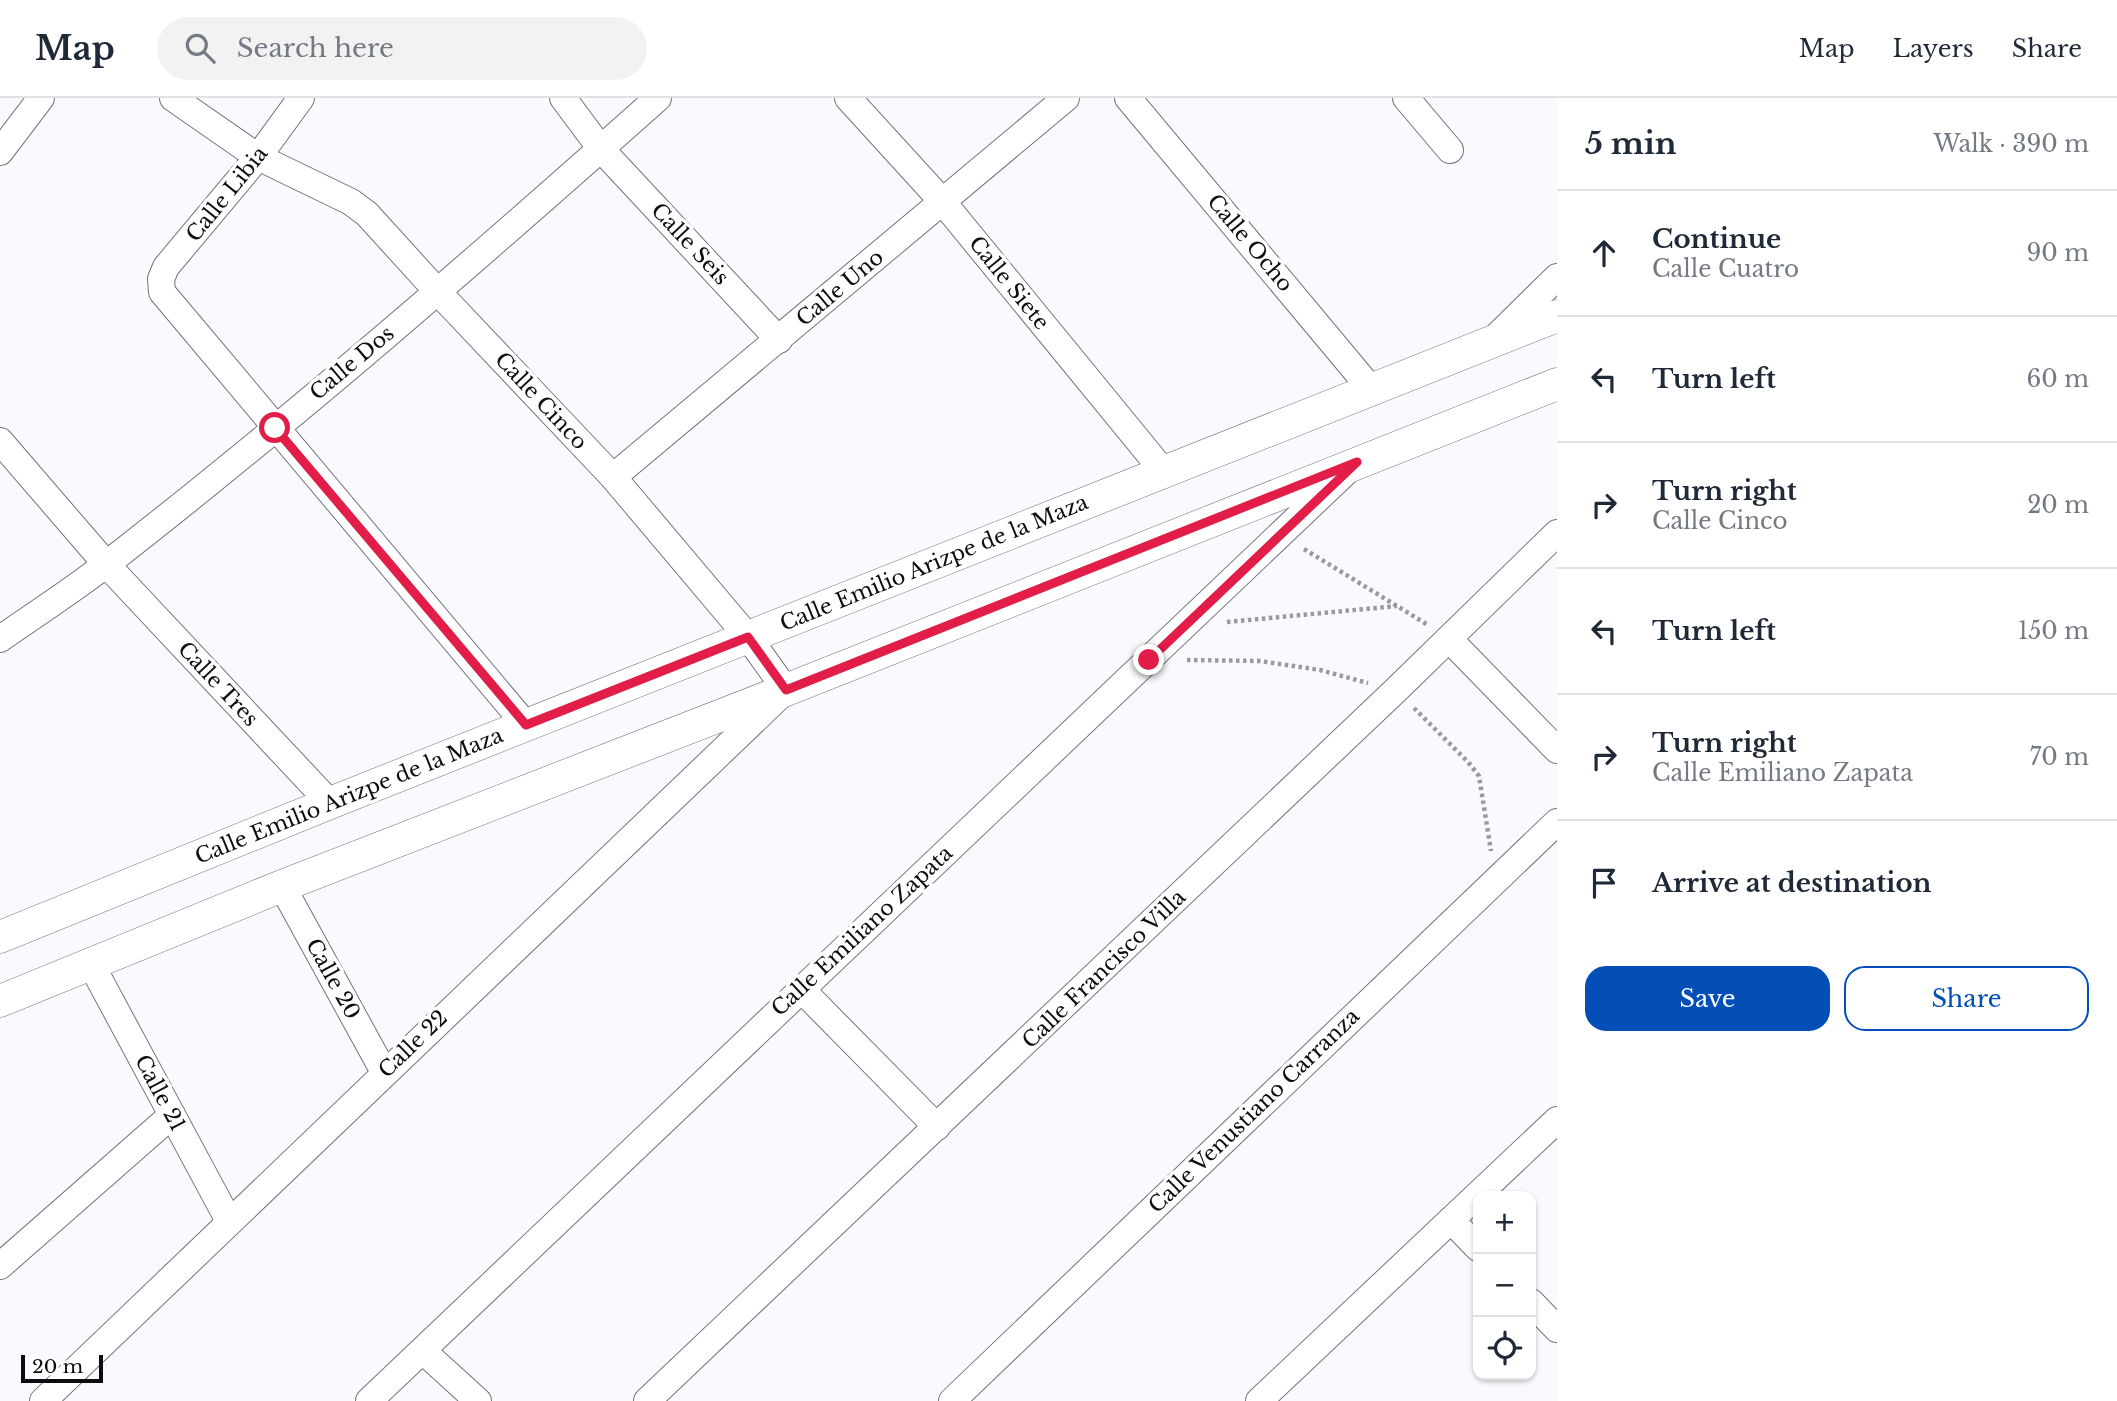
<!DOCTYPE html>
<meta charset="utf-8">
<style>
:root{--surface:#fff;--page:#f2f2f3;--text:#1f2937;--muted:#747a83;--line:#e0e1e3;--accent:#044eb8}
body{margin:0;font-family:"Libre Baskerville",serif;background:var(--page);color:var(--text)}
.controls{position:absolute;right:21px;bottom:21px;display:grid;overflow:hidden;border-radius:14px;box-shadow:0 2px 5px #0004}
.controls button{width:63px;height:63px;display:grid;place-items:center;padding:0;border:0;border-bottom:2px solid var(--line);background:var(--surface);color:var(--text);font:35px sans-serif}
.scale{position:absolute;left:21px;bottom:18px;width:82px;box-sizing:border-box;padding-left:7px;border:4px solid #0d0d10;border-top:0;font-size:19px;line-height:24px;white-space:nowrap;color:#0d0d10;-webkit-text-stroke:5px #fff;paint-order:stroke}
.stop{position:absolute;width:21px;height:21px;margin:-16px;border:5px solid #e11d48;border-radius:50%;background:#fff}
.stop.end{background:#e11d48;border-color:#fff;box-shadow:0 2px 7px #0008}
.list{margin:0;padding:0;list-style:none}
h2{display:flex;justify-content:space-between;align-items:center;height:91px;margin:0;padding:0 28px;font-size:30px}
h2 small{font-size:23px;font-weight:400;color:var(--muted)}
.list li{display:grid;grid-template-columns:46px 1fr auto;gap:21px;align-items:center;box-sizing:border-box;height:126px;padding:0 28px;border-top:2px solid var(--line)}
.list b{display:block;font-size:26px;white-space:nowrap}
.list p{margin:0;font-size:23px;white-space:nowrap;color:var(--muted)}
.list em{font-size:23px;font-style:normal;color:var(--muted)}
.actions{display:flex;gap:14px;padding:21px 28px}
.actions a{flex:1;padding:16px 0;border:2px solid var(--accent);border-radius:21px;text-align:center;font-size:24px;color:var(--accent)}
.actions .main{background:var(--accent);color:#fff}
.icon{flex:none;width:38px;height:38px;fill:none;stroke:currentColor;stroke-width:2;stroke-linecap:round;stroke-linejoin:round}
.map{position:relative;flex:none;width:1557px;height:1303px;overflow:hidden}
header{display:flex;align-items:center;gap:42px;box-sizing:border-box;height:98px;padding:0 35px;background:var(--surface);border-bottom:2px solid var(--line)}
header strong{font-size:33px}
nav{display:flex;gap:38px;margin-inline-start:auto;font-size:24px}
.search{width:490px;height:63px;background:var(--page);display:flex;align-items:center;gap:18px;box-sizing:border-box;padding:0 24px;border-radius:38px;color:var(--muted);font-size:26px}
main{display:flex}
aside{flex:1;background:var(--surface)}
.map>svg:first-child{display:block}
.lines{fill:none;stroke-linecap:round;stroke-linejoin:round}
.minor-casing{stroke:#72747a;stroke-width:28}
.tertiary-casing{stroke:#72747a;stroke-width:33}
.path{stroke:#999a9d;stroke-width:4.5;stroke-dasharray:3.5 3.5;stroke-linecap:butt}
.minor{stroke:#fff;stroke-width:26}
.tertiary{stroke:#fff;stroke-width:32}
.route{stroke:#e11d48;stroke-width:9}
.labels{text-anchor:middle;stroke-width:7;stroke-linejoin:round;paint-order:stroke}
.street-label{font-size:21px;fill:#0d0d10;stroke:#fff}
</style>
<header>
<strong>Map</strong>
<div class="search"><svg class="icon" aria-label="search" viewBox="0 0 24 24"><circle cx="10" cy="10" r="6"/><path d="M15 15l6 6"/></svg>Search here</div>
<nav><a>Map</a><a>Layers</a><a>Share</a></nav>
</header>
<main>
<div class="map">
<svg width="1557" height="1303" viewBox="0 0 1557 1303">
<rect width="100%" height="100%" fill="#f8fafe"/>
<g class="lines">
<defs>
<g id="minor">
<path d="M301,0l-43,59 -92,110 -5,12 1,13 364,433"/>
<path d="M563,0l38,51 178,191"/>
<path d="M848,0l94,103 222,271"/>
<path d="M1128,0l243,291"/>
<path d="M1406,0l44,52"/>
<path d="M0,54l41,-54"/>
<path d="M1494,241l63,-62"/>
<path d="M0,343l106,123 224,239"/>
<path d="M613,379l453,-379"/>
<path d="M0,541c36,-25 73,-49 108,-76 189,-147 371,-306 550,-465"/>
<path d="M1449,541l108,111"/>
<path d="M282,788l102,186"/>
<path d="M91,866l138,257"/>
<path d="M801,891l136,138"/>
<path d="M1451,1122l27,28"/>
<path d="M0,1168l172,-151"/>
<path d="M1531,1204l26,27"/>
<path d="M423,1253l55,50"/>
<path d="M43,1303l743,-711 -38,-53 -135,-160 -176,-186 -70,-77 -16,-12 -93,-45 -85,-59"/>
<path d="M369,1303l980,-932"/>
<path d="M647,1303l749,-711 161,-157"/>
<path d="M952,1303l605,-579"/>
<path d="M1259,1303l298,-281"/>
</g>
<g id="tertiary">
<path d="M0,839l330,-134 1227,-487"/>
<path d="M0,903l282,-115 504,-196 771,-306"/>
</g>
</defs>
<use href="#minor" class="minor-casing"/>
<use href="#tertiary" class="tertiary-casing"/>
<g class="path">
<path d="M1304,451l124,76"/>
<path d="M1227,524l170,-16"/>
<path d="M1187,562l73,1 60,9 48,13"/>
<path d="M1414,610l54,54 11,14 12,75"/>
</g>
<use href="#minor" class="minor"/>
<use href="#tertiary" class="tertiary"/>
</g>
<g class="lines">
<path class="route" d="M275,330l251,297 222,-88 38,53 571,-228 -208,198"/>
</g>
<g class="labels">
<g class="street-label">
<text transform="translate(227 96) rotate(-51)" y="7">Calle Libia</text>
<text transform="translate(1250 145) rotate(50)" y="7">Calle Ocho</text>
<text transform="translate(690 146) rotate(47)" y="7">Calle Seis</text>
<text transform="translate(1009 185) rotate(51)" y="7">Calle Siete</text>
<text transform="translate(840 190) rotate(-40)" y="7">Calle Uno</text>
<text transform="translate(352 265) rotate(-40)" y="7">Calle Dos</text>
<text transform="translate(541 303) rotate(47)" y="7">Calle Cinco</text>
<text transform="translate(934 465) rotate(-22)" y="7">Calle Emilio Arizpe de la Maza</text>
<text transform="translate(218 586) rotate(47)" y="7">Calle Tres</text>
<text transform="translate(349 698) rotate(-22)" y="7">Calle Emilio Arizpe de la Maza</text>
<text transform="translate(862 833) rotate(-43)" y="7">Calle Emiliano Zapata</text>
<text transform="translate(1104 871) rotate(-44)" y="7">Calle Francisco Villa</text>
<text transform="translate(333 881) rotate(61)" y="7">Calle 20</text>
<text transform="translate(413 946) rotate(-44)" y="7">Calle 22</text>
<text transform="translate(160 995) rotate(62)" y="7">Calle 21</text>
<text transform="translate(1254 1013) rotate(-44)" y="7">Calle Venustiano Carranza</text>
</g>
</g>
</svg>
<div class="controls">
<button>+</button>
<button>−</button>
<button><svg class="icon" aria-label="locate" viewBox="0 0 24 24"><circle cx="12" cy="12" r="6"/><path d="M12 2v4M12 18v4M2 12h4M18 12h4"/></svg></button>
</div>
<div class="scale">20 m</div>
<div class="stop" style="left:275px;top:330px"></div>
<div class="stop end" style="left:1149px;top:562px"></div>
</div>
<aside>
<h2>5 min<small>Walk · 390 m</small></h2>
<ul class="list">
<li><svg class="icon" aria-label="ahead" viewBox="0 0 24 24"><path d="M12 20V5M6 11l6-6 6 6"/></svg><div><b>Continue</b><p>Calle Cuatro</p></div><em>90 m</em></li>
<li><svg class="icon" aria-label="left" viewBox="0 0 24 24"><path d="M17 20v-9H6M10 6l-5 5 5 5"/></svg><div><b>Turn left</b></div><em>60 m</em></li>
<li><svg class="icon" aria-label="right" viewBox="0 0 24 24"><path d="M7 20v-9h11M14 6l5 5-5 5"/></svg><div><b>Turn right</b><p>Calle Cinco</p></div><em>20 m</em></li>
<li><svg class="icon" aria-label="left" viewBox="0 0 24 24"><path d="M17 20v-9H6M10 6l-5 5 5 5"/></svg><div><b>Turn left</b></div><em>150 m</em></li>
<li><svg class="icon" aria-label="right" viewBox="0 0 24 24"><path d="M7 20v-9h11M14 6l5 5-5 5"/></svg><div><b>Turn right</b><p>Calle Emiliano Zapata</p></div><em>70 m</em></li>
<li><svg class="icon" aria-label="arrive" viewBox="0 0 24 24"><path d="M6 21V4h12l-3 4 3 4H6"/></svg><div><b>Arrive at destination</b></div></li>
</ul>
<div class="actions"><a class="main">Save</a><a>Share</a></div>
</aside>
</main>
